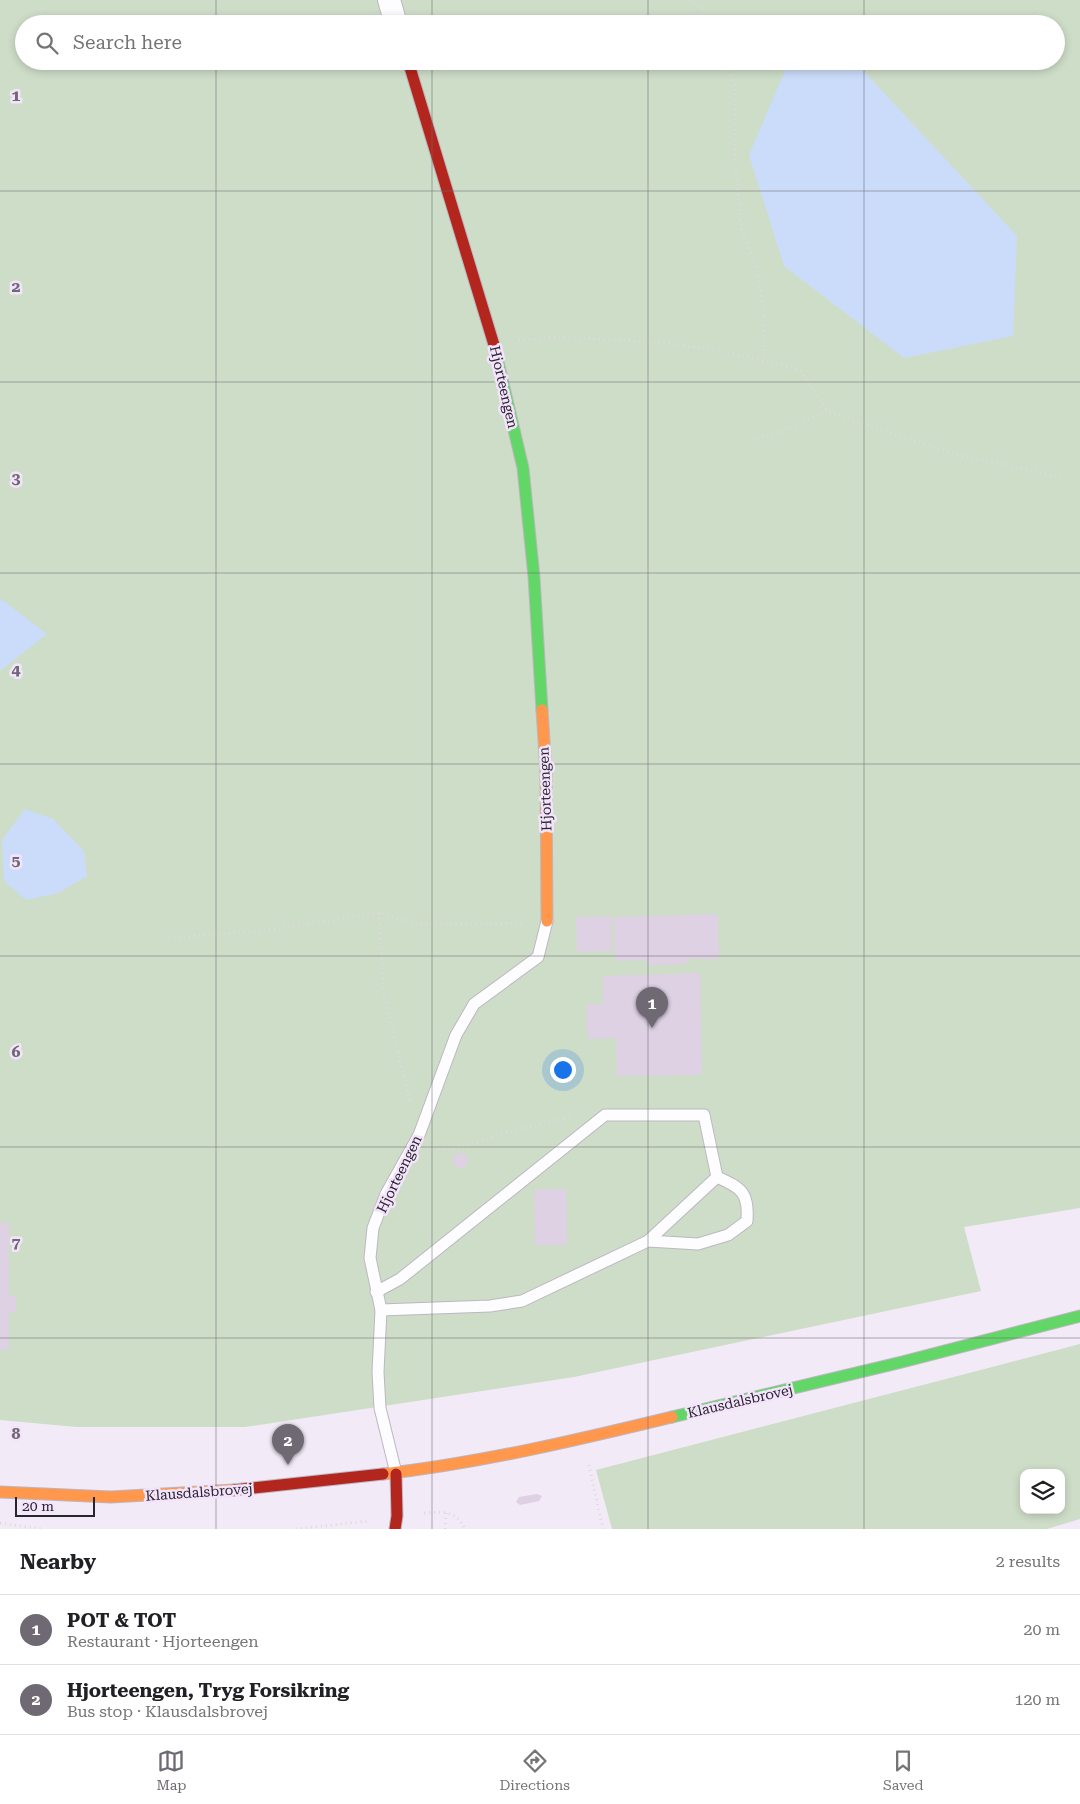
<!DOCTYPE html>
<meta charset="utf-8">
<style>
:root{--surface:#fff;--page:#f6f6f6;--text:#202124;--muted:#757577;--line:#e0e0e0;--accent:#6f6973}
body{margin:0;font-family:"Roboto Serif",serif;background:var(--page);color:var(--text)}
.controls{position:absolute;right:15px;bottom:15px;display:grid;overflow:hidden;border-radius:10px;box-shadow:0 2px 8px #0003}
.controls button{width:45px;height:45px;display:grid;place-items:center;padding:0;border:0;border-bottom:1px solid var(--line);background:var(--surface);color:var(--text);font:25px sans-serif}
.scale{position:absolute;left:15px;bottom:12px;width:80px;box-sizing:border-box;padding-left:5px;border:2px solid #29242d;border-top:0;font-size:14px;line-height:18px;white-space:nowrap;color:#29242d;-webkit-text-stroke:4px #f3e4fc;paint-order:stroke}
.you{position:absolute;left:562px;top:1069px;width:18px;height:18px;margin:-12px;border:4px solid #fff;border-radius:50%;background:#1a73e8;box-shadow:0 0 0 8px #1a73e833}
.badge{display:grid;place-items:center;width:32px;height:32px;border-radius:50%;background:var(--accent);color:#fff;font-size:16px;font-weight:700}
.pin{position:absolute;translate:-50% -41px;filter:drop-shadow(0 1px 2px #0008)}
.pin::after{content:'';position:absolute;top:26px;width:18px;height:15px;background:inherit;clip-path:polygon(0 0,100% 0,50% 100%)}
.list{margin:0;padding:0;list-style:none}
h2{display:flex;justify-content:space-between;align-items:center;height:65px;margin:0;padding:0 20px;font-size:21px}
h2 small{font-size:16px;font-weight:400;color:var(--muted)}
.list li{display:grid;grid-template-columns:32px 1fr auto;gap:15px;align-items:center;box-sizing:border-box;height:70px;padding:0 20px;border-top:1px solid var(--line)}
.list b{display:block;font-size:19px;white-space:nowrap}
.list p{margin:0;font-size:16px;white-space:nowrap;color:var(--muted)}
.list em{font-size:16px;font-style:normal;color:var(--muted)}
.icon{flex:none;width:28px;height:28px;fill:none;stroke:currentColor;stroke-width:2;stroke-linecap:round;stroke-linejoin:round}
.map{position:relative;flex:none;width:1080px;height:1529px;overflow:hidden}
.search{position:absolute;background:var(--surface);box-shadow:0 2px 8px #0003;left:15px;right:15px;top:15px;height:55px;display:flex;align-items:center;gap:12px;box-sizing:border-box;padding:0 18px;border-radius:28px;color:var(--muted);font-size:19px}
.sheet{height:205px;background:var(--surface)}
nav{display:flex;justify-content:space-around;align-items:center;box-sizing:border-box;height:70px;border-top:1px solid var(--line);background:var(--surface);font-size:14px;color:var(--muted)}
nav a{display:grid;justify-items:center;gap:2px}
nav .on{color:var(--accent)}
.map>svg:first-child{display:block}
.green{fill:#ceddc8;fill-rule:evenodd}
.water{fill:#cbdcfa}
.building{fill:#ddd1e3}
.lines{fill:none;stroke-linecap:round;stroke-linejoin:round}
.lane-casing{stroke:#bdb7c1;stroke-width:13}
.street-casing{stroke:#bdb7c1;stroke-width:24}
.fast-casing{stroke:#bdb7c1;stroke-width:13}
.slow-casing{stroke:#bdb7c1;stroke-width:13}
.jam-casing{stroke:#bdb7c1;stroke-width:13}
.path{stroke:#dddade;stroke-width:3;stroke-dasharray:1 4;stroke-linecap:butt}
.lane{stroke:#fdfcfe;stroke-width:11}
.street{stroke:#fdfcfe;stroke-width:22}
.fast{stroke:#63d668;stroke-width:11}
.slow{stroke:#ff974d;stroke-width:11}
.jam{stroke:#b3261e;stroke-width:11}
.grid{fill:none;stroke:#6f6973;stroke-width:1;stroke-opacity:0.55}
.labels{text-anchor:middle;stroke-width:5;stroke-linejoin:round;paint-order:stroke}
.street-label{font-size:14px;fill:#29242d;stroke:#f3e4fc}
.grid-label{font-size:16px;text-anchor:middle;font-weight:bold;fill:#6f6973;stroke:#f3e4fc;stroke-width:5;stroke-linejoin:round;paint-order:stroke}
</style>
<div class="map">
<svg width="1080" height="1529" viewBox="0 0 1080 1529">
<rect width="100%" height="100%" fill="#f2eaf6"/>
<g class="green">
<path d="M0,0h1080v1208l-116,19 17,64 -407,86 -329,50h-168l-77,-7zM24,24h1032v37h-1032z"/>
<path d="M1080,1344v175l-33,10h-435l-16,-59zM1024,1473h37v37h-37z"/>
</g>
<g class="water">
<path d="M789,61h63l5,3 160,172 -4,100 -109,22 -120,-92 -35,-111z"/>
<path d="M0,598l47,36 -47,37z"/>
<path d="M25,809l28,10 31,32 3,25 -29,17 -32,7 -22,-19 -2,-41z"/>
</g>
<g class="building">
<path d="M718,914l1,45h-32v5l-40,1v-5l-32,1 -1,-44z"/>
<path d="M611,916l1,35 -35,1 -1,-35z"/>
<path d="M700,973l2,102 -85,1 -1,-38 -29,1 -1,-35h17v-28z"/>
<path d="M457,1153l8,1 4,7 -5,7 -8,-1 -4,-7z"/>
<path d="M566,1189l1,56h-32l-1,-55z"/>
<path d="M0,1223h9v73h7v16h-7v38h-9z"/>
<path d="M290,1439l1,5 -11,3 -1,-6z"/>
<path d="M537,1494l5,2 -3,5 -19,4 -4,-3 3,-5z"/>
</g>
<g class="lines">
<defs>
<g id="lane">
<path d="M648,1241l50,3 30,-9 19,-14c2,-28 -5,-33 -30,-44"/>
<path d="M376,1292l24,-13 205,-164h99l13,62 -69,64 -126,60 -32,5 -109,4"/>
<path d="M396,1473l-16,-65 -2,-36 3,-62 -11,-52 3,-30 13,-34 33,-59 37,-100 18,-31 64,-47 9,-36"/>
</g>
<path id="street" d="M389,0l7,24"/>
<g id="fast">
<path d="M494,345l29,123 11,109 8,133"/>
<path d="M672,1417l230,-55 178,-46"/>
</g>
<g id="slow">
<path d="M542,710l4,61 1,150"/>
<path d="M383,1474c97,-11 194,-34 289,-57"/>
<path d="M0,1492l111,5 123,-7"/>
</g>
<g id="jam">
<path d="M408,61l86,284"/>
<path d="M234,1490l149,-16"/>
<path d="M395,1529l2,-13 -1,-42"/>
</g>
</defs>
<use href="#lane" class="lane-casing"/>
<use href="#street" class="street-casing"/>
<use href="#fast" class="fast-casing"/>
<use href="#slow" class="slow-casing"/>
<use href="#jam" class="jam-casing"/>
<g class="path">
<path d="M690,0l11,8 7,16"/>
<path d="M1077,0l3,1"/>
<path d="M725,61l10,25v69l6,73 16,42 8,49 -2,41"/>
<path d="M519,340l42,-3 107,6 78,13 54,14 27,40 56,21 76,24 67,14 34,10"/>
<path d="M757,439l40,-13 30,-16"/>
<path d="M379,913l5,81 26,107"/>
<path d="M169,938l99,-8 111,-17 42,12 101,-2"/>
<path d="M433,1147c22,5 51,-8 72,-14 22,-6 43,-11 65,-16"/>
<path d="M589,1465l14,64"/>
<path d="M424,1513c19,-1 31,-4 41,16"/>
<path d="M0,1523l42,6"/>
<path d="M296,1529l72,-8"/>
<path d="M445,1529l1,-18"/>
</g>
<use href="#lane" class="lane"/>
<use href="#street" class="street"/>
<use href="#fast" class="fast"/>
<use href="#slow" class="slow"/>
<use href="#jam" class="jam"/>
</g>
<path class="grid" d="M216,0v24M432,0v24M648,0v24M864,0v24M216,61v1468M432,61v1468M648,61v1468M864,61v1468M0,191h1080M0,382h1080M0,573h1080M0,764h1080M0,956h1080M0,1147h1080M0,1338h1080"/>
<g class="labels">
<g class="street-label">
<text transform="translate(504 387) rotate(77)" y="5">Hjorteengen</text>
<text transform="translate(545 789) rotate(-92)" y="5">Hjorteengen</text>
<text transform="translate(399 1174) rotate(-64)" y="5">Hjorteengen</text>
<text transform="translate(740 1401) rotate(-13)" y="5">Klausdalsbrovej</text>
<text transform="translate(199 1492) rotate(-4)" y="5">Klausdalsbrovej</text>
</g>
</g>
<g class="grid-label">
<text x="16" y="101">1</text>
<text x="16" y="292">2</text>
<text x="16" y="484">3</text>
<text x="16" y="675">4</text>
<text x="16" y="866">5</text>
<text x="16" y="1057">6</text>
<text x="16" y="1248">7</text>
<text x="16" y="1439">8</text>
</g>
</svg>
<div class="controls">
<button><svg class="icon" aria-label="layers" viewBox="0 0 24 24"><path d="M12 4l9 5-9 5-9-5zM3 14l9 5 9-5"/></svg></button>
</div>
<div class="scale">20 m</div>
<div class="you"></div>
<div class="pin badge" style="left:652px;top:1028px">1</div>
<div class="pin badge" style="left:288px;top:1465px">2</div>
<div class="search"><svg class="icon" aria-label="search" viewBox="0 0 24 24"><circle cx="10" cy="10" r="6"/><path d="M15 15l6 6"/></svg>Search here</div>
</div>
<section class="sheet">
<h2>Nearby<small>2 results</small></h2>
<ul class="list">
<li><span class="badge">1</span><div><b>POT &amp; TOT</b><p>Restaurant · Hjorteengen</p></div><em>20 m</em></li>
<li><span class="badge">2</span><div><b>Hjorteengen, Tryg Forsikring</b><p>Bus stop · Klausdalsbrovej</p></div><em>120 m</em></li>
</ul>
</section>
<nav>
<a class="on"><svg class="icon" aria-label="map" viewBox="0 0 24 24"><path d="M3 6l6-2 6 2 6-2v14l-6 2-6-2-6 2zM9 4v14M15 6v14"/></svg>Map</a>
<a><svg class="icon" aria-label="directions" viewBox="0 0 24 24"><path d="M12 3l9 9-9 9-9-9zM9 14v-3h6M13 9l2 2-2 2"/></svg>Directions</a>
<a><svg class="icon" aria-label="saved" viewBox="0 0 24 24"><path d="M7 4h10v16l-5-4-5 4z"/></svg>Saved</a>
</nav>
